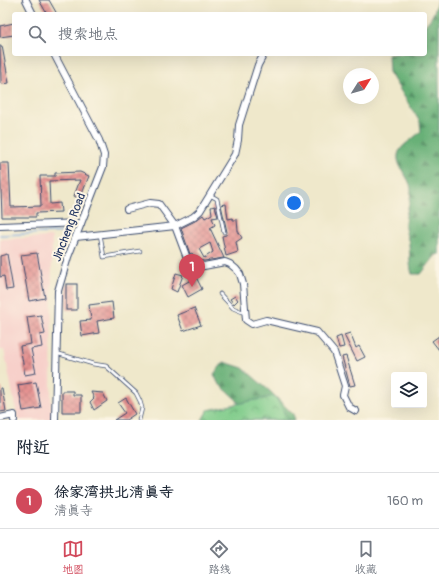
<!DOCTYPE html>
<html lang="zh">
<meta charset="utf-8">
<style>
:root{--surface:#fff;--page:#f2f2f3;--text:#1f2937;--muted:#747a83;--line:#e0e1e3;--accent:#d1495b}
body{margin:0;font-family:Pangolin,"LXGW WenKai TC",sans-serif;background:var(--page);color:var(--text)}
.controls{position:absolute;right:12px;bottom:12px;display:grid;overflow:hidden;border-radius:4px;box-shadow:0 4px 16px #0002}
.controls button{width:36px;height:36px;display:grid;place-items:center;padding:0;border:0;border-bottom:1px solid var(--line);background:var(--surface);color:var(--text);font:20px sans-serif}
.compass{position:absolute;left:343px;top:68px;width:36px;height:36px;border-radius:50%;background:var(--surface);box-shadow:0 4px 16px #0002;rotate:53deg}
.you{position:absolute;left:294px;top:203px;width:14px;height:14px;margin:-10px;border:3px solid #fff;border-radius:50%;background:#1a73e8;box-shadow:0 0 0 6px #1a73e833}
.badge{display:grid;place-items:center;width:26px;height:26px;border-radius:50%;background:var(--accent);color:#fff;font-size:13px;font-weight:700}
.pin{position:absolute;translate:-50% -33px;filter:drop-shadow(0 1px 2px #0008)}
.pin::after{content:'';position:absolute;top:21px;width:14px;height:12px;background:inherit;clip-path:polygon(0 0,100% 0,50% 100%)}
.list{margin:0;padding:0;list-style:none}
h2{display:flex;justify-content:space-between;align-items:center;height:52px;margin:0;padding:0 16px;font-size:17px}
h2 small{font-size:13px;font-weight:400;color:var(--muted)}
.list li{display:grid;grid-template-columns:26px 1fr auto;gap:12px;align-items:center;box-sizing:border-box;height:56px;padding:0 16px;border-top:1px solid var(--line)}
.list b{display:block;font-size:15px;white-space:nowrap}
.list p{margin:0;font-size:13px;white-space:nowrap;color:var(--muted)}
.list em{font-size:13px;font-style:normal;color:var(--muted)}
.icon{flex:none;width:22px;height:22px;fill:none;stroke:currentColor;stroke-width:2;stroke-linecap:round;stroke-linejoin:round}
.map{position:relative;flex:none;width:439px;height:420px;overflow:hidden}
.search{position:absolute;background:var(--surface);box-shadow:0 4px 16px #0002;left:12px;right:12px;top:12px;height:44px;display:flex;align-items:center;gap:10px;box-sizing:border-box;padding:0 14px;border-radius:4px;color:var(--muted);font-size:15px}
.sheet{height:108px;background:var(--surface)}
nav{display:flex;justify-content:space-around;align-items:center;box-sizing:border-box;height:56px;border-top:1px solid var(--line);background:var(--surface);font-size:11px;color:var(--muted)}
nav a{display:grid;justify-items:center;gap:2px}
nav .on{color:var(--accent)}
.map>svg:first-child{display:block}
.built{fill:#f7d0ca}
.forest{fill:url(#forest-firs);stroke:#42706a}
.park{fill:url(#park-crowns);stroke:#4e7e74}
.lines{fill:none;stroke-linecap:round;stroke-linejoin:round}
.stream{stroke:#77a5e0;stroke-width:1.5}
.building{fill:url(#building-cross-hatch);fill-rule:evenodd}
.lane-casing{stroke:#3b4b6e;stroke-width:4.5}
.street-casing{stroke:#3b4b6e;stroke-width:8}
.lane{stroke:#fff;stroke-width:3}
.street{stroke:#fff;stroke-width:6}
.labels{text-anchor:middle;stroke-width:4;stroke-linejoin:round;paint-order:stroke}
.street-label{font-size:12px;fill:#1b2f5e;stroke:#fcf5e5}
</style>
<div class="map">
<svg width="439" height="420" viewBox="0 0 439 420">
<defs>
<pattern id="forest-firs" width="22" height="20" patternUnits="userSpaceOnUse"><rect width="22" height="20" fill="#68b077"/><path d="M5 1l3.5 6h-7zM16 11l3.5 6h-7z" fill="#559065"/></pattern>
<pattern id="park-crowns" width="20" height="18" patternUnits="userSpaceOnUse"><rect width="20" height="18" fill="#80cc8b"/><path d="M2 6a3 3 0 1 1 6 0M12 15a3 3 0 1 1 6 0" fill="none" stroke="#68a675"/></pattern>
<pattern id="building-cross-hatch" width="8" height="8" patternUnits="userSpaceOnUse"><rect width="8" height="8" fill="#e49190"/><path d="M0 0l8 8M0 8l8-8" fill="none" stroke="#b87779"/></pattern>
</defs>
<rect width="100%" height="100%" fill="#fcf5e5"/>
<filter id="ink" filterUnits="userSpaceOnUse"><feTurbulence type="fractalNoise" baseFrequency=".025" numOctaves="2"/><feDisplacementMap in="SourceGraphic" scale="8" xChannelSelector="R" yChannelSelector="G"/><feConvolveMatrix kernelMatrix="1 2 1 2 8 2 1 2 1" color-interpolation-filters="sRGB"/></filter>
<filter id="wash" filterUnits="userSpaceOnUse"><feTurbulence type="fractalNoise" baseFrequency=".012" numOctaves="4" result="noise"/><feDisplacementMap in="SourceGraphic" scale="16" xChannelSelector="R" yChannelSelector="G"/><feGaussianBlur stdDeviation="0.9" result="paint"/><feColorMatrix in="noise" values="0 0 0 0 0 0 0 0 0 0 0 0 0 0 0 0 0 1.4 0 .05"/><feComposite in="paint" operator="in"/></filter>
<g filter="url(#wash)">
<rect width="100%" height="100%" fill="#efe8cb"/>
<path class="built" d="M52,237l-1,183h-33l-14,-70h-4v-111z"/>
<g class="forest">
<path d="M437,0h2v254l-3,1 -15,19h-9c-3,-10 -2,-20 -3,-30 -1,-7 -5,-14 -4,-21 1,-11 6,-23 6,-34 -1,-12 -15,-22 -13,-34 1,-9 17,-17 23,-24l-1,-9 -31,-50 -1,-18h37v-29c8,-8 10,-14 12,-25z"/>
<path d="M224,362l19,6 29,25 21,21 2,6h-51l1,-3 -8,-17 -19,-17 -4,-9z"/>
</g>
<path class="park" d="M275,396l13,24h-86l6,-10z"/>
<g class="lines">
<path class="stream" d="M0,235l68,-3"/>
</g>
<g id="blocks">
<g class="building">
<path d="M39,0h10l8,14h-10z"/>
<path d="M14,23v12l-14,2v-11z"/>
<path d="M0,46h2l7,37 -8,1z"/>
<path d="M0,163h9l2,44 30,-1 -1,-30h15v-3l25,-1 9,4 -9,23 -6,-3 6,-16 -31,1 1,23 10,-1 1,9 -25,1v4h-34z"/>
<path d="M226,204l2,15 5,-1v2h4l1,11 4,7 -6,4 2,10 -12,4 -4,-20 4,-1 1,-3 -6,-27z"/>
<path d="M215,206l3,11 -6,1 3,7 -5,3 14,30 -20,3 -8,-1 -4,-7 -2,1 -9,-26 14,-7 8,-6 2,3 7,-4 -1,-7zM210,243l3,9 -9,6 -5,-9z"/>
<path d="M37,253l8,45 -16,3 -8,-46z"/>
<path d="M7,254l6,35 -7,1 -2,-14 -4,1v-21z"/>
<path d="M176,273l7,2 -6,17 -6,-3z"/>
<path d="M196,277l6,12 -14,8 -6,-12z"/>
<rect x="66" y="284" width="11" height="26"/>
<path d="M235,296l3,4 -4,4 -4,-5z"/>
<path d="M112,302l2,16 -17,3 2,12 -17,3 -2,-15 11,-1 -2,-15z"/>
<path d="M194,308l7,17 -18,6 -6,-16z"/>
<path d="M41,315l4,19 -5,1 2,12 -11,2 5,24 -11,2 -5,-29 11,-2 -4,-27z"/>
<path d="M350,333l6,15 3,-2 6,11 -8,4 -13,-26z"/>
<path d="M341,336l3,11 -5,1 -3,-10z"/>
<path d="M439,336v14l-7,-9z"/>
<path d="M346,356l9,29 -5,1 -8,-29z"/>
<path d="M36,382l5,26 -18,3 -5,-26z"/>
<path d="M0,388h2l4,23 -6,1z"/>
<path d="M62,391h11v4h8v17h-19z"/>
<path d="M91,392l12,1 4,8 -13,9 -4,-8 4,-4z"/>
<path d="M126,398l9,16 -9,6h-12l11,-7 -7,-10z"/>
</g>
</g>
</g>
<g filter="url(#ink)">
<use href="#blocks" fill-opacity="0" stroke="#3b4b6e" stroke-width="1"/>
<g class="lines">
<defs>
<g id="lane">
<path d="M210,195l7,4 7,33"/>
<path d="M100,234l4,23 36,-6"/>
<path d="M220,294l13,14 12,5"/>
<path d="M56,353l37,11 13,2 30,27 4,8 2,7 -3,12"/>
</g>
<g id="street">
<path d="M26,0l7,14"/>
<path d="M54,54l45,86 5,15 -1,12 -35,90 -10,34 -3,129"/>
<path d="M127,209l23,-6 9,1 16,22 12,32 7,6 10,2 21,-4 5,2 6,5 4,5 3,10 3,36 6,4 14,-4 51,12 17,20 11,34 -2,9 6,12 7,4"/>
<path d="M0,226l81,-3"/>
<path d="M76,237l99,-11 18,-9 7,-6 35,-57 3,-14 1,-15 19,-60 6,-11"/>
<path d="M0,418l14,-3v5"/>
</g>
</defs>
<use href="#lane" class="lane-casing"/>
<use href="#street" class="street-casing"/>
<use href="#lane" class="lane"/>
<use href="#street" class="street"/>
</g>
</g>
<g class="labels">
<g class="street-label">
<text transform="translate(69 227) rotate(-69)" y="4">Jincheng Road</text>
</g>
</g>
</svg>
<div class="controls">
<button><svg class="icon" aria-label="layers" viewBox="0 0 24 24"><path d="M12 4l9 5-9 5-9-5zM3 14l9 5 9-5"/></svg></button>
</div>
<svg class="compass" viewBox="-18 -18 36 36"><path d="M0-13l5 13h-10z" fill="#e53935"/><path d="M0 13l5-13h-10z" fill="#747a83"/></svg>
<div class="you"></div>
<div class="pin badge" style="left:192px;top:287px">1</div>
<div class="search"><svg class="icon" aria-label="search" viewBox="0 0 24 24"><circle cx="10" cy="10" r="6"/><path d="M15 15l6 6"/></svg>搜索地点</div>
</div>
<section class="sheet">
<h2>附近<small></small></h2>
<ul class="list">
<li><span class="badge">1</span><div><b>徐家湾拱北清真寺</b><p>清真寺</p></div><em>160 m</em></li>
</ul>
</section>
<nav>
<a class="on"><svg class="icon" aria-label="map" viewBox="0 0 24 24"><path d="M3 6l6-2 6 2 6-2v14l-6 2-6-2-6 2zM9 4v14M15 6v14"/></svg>地图</a>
<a><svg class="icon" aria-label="directions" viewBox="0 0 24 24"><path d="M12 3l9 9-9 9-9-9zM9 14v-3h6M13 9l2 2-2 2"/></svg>路线</a>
<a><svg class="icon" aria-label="saved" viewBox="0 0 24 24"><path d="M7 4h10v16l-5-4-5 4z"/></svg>收藏</a>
</nav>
